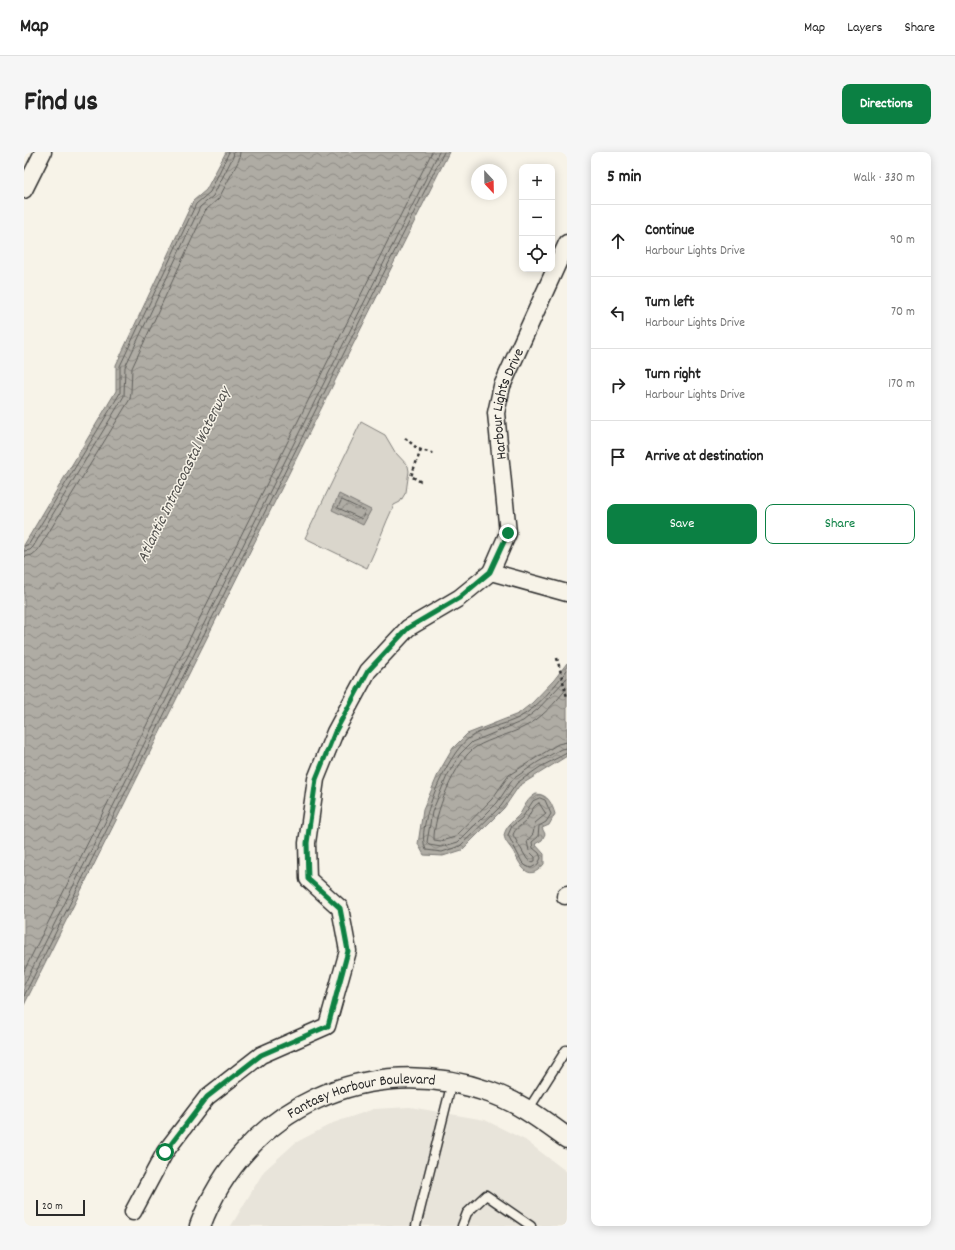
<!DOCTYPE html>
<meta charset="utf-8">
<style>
:root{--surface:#fff;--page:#f6f6f6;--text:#222;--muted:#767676;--line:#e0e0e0;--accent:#0b8043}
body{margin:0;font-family:Dekko,sans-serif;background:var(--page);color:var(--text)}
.controls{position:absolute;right:12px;top:12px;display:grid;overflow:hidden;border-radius:8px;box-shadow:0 2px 10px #0003}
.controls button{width:36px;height:36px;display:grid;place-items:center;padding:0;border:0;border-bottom:1px solid var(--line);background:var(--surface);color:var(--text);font:20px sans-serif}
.compass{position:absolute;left:447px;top:12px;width:36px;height:36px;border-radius:50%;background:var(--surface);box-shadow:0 2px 10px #0003;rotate:158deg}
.scale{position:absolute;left:12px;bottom:10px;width:49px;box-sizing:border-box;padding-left:4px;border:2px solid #2b2b2b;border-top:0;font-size:11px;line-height:14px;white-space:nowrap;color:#2b2b2b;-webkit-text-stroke:3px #f7f3e8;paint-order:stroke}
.stop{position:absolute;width:12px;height:12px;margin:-9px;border:3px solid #0b8043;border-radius:50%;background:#fff}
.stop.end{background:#0b8043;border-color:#fff;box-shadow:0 1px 4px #0008}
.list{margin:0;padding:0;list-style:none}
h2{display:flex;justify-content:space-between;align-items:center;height:52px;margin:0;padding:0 16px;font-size:17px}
h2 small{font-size:13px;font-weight:400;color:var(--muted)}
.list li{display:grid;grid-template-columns:26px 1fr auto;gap:12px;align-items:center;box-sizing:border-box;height:72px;padding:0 16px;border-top:1px solid var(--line)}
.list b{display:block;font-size:15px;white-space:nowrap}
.list p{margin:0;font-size:13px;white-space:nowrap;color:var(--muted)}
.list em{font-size:13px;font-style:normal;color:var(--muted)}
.actions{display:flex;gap:8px;padding:12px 16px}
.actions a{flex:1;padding:9px 0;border:1px solid var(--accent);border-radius:8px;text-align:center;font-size:14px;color:var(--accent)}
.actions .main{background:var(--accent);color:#fff}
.icon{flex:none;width:22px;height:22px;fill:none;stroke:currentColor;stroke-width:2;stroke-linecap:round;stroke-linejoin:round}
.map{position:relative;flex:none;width:543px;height:1074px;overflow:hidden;border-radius:8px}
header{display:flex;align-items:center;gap:24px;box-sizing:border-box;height:56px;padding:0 20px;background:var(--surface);border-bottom:1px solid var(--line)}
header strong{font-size:19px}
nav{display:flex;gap:22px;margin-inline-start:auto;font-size:14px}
.intro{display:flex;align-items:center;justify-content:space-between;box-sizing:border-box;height:96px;padding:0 24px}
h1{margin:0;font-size:28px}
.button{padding:10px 18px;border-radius:8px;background:var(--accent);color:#fff;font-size:14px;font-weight:700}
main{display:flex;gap:24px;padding:0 24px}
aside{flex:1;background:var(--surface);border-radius:8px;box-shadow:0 2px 10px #0003}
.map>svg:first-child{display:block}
.built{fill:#e8e4da}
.garden{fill:#dad6cc;stroke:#82807c}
.water{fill:url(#water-waves);stroke:#7a7874}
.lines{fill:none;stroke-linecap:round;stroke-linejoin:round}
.shore{stroke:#605f5b;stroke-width:1}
.service-casing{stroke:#2b2b2b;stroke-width:11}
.minor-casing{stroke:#2b2b2b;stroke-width:19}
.tertiary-casing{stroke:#2b2b2b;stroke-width:23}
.path{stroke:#2b2b2b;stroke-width:2.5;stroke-dasharray:3 3;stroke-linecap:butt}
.service{stroke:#f7f3e8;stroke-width:8}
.minor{stroke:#f7f3e8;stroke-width:16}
.tertiary{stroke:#f7f3e8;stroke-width:20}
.route{stroke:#0b8043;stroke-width:5}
.labels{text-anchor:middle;stroke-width:3;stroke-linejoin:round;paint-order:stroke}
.street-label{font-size:15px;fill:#2b2b2b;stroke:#f7f3e8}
.water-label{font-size:16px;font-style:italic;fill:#53524f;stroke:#f7f3e8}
</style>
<header>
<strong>Map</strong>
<nav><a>Map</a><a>Layers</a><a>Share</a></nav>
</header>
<div class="intro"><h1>Find us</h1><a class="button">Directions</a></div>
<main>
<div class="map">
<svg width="543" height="1074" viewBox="0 0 543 1074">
<defs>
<pattern id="water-waves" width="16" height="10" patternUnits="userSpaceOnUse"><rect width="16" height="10" fill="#afaca4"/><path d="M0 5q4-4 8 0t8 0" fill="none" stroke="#8f8c86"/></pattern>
</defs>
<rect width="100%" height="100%" fill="#f7f3e8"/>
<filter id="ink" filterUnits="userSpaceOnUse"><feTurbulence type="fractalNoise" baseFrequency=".025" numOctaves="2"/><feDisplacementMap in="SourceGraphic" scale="8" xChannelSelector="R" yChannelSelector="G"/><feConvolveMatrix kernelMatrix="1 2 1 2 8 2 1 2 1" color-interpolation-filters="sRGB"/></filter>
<g filter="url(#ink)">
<path class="built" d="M386,955l75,13 40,20 42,32v54h-336l33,-55 31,-28 38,-20 41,-14z"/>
<path class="garden" d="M337,270l24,13 10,17 13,14 1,5 -3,21 -6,10 -6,3c-10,21 -17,42 -27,63l-62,-30z"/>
<g class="water">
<path d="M202,0h223l-425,853v-460l92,-154v-26l77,-164 13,-11z"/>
<path d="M315,342l32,16 -8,15 -31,-15z"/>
<path d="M543,511v93l-48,30 -15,22 -42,42 -19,6 -19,-1 -6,-11 5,-34 16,-38 14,-24 14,-14 51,-20 14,-11 22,-23z"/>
<path d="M512,642c12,0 16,10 19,20l-6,11 -7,3 3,6 -3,6 -7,4 9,10v10c-17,21 -24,-1 -31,-13 -4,-6 -8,-9 -9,-16 3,-11 9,-13 16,-21 5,-8 7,-15 16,-20z"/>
</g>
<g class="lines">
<g class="shore">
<path d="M318,348l23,11 -3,8 -24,-11z"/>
<path d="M0,394l5,-2 91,-151v-27l76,-162 14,-12 19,-40"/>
<path d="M0,399l6,-1 3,-3 91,-151 1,-29 75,-160 13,-11 20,-39 1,-5"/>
<path d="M0,405l8,-2 6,-5 92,-151 1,-7 1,-24 73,-157 14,-13 20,-38 1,-8"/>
<path d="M543,518c-12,16 -29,37 -47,47 -16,9 -36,10 -51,21 -21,15 -55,89 -43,112l16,2 18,-6 41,-40 16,-23 23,-16 27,-14"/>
<path d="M543,526l-29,31 -15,12 -51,21 -12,12 -13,22 -15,36 -5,30 2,3 12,2 17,-5 39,-39 16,-24 25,-17 23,-13 6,-1"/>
<path d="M543,536c-11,14 -27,32 -43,39 -15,8 -33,11 -48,20 -21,13 -43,69 -42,93l7,1 14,-4 37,-38 17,-24 49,-31 9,-2"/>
<path d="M516,646l5,2 6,14 -5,8 -7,4 -1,11 -6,5 1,6 6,5 2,5 -3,6 -7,4 -5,-2 -4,-4 -14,-27 4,-9 10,-8 11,-17z"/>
<path d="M515,651l7,11 -11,9 -2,11 -6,7 2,10 6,6v4l-4,1 -4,-3 -14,-24c2,-7 8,-9 13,-14 4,-6 6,-15 13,-18z"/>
<path d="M0,819l408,-819"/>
<path d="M0,833l415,-833"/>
<path d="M0,844l420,-844"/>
</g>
<defs>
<g id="service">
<path d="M504,958l38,-60 1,1"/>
<path d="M392,1074l36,-144"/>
<path d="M438,1074l5,-13 19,-18 45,31"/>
</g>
<g id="minor">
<path d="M0,38l19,-38"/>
<path id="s1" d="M467,420l17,-39 -12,-120 6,-27 65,-143"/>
<path d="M541,744l2,-2"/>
<path d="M109,1060l32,-60 42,-55 54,-42 66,-29 21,-75 -8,-43 -32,-29 -1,-36 9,-64 19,-47 33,-61 40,-43 51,-30 32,-26 76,21"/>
</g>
<g id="tertiary">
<path id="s2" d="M176,1074c44,-119 170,-176 289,-134 30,10 53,28 78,46"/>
</g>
</defs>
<use href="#service" class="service-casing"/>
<use href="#minor" class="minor-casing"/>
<use href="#tertiary" class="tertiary-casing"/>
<g class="path">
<path d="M381,286l13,11 17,5"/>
<path d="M397,298l-10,26 10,6"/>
<path d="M533,506l10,39"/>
</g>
<use href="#service" class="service"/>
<use href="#minor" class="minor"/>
<use href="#tertiary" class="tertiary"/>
</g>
</g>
<g class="lines" filter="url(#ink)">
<path class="route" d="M141,1000l42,-55 54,-42 67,-29 20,-75 -8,-43 -32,-29 -1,-36 9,-64 19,-47 33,-61 40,-43 51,-30 31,-26 18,-39"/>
</g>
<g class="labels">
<g class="street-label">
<text dy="5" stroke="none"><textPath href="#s1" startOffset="174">Harbour Lights Drive</textPath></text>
<text dy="5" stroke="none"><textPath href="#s2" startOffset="222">Fantasy Harbour Boulevard</textPath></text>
</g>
<g class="water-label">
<text transform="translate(158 322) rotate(-64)" y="6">Atlantic Intracoastal Waterway</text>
</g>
</g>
</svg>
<div class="controls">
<button>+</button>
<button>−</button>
<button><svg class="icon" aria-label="locate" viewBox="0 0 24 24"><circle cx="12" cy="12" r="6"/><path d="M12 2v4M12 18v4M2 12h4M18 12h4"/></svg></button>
</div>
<svg class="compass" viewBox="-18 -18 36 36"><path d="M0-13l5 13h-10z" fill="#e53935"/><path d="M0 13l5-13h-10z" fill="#767676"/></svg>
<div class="scale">20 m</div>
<div class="stop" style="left:141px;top:1000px"></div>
<div class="stop end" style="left:484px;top:381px"></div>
</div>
<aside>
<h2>5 min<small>Walk · 330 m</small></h2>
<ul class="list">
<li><svg class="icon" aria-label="ahead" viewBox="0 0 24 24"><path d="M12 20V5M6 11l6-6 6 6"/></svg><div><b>Continue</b><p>Harbour Lights Drive</p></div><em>90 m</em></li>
<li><svg class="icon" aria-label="left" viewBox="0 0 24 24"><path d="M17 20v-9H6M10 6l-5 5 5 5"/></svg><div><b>Turn left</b><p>Harbour Lights Drive</p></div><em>70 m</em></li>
<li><svg class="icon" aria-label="right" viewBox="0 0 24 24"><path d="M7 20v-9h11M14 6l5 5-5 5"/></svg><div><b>Turn right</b><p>Harbour Lights Drive</p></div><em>170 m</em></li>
<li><svg class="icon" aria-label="arrive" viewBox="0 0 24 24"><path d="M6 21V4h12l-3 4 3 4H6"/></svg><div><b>Arrive at destination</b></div></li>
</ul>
<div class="actions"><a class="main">Save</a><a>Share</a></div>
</aside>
</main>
